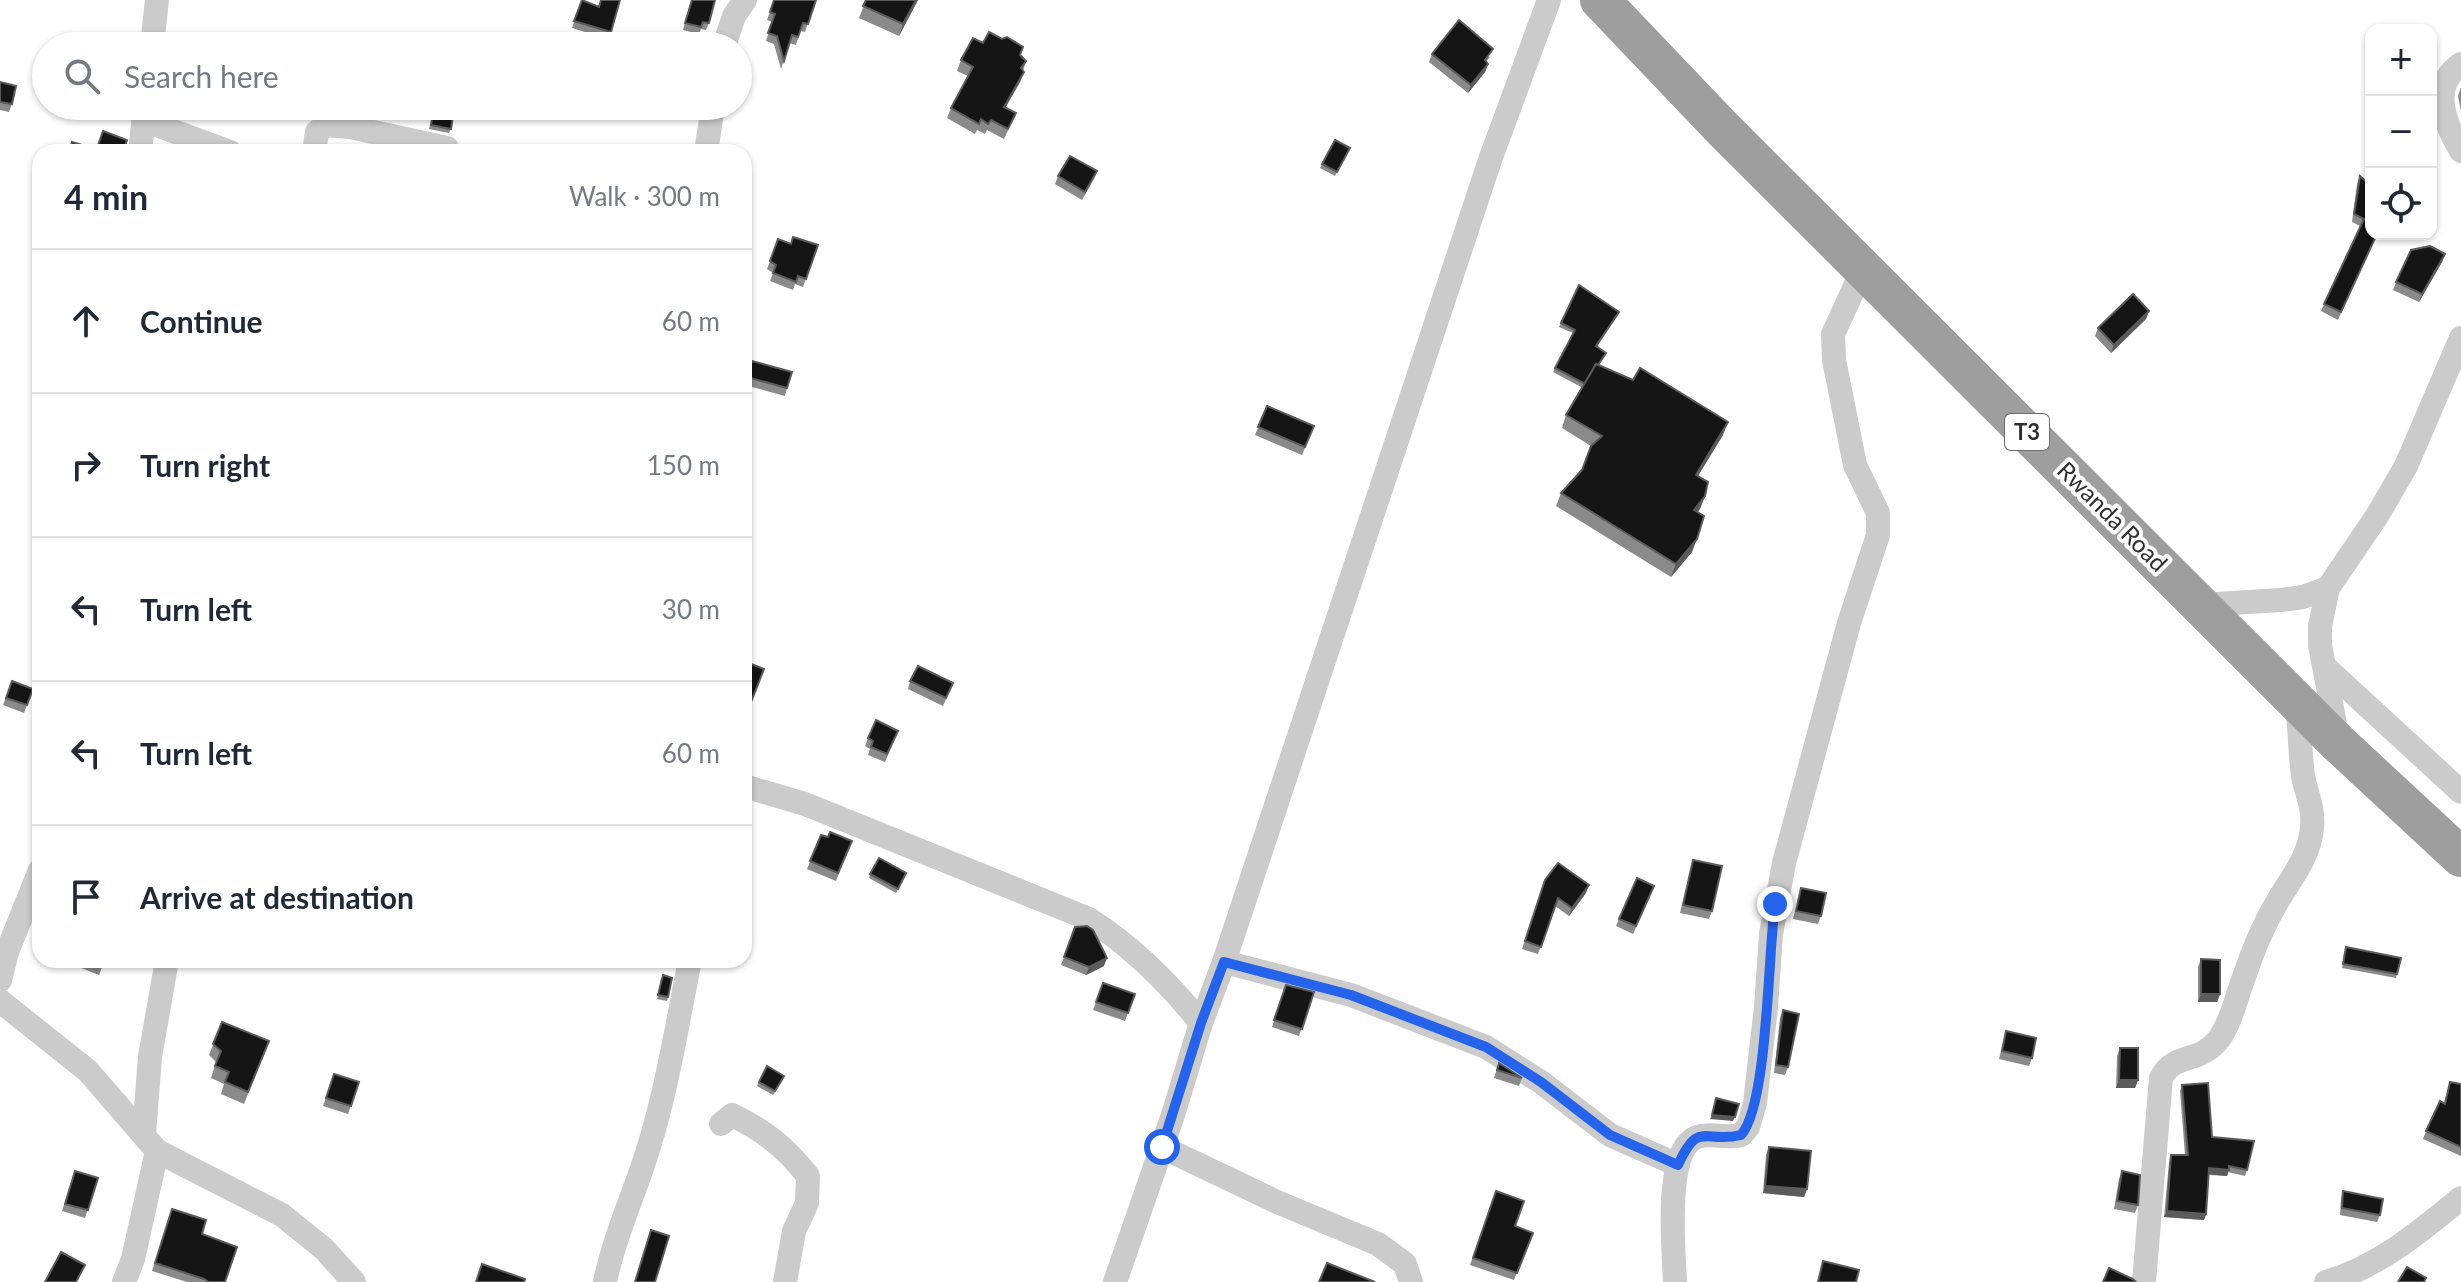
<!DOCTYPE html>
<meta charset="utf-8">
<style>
:root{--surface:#fff;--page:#f2f2f3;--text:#1f2937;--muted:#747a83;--line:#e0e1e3}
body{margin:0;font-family:Lato,sans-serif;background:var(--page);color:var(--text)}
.controls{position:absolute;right:24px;top:24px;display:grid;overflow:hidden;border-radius:16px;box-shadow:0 2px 6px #0004}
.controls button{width:72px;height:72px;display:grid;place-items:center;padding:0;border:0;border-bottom:2px solid var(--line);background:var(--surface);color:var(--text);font:40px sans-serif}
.stop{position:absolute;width:24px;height:24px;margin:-18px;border:6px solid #2563eb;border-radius:50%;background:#fff}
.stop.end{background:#2563eb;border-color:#fff;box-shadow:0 2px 8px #0008}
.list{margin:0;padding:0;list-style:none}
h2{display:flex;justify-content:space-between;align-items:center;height:104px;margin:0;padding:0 32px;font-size:34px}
h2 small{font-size:26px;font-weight:400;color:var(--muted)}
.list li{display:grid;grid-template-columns:52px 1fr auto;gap:24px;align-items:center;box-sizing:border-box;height:144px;padding:0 32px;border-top:2px solid var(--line)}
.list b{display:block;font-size:30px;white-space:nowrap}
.list em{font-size:26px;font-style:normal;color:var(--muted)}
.icon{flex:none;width:44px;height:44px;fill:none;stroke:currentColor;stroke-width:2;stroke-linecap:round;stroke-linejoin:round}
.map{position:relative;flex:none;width:2461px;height:1282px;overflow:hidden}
.search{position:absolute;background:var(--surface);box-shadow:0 2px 6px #0004;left:32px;top:32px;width:720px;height:88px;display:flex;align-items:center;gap:20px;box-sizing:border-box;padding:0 28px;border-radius:44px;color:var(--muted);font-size:30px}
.panel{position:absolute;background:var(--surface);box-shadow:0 2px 6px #0004;left:32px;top:144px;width:720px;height:824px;border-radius:24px}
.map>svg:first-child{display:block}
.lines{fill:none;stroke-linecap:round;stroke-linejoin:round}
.minor{stroke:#cbcbcb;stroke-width:24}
.trunk{stroke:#9e9e9e;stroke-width:40}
.wall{fill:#8a8a8a}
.shaded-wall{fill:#5b5b5b}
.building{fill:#151515;stroke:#5b5b5b;stroke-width:2}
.route{stroke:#2563eb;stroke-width:10}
.labels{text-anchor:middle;stroke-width:8;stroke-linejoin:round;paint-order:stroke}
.shield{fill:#fff;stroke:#6d6d6d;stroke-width:2}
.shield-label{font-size:22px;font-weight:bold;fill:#2e2e2e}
.street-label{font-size:24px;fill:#2e2e2e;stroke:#fff}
</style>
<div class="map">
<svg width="2461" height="1282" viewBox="0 0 2461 1282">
<rect width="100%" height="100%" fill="#fff"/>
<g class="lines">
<g class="minor">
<path d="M152,46l5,-46"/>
<path d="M724,46l10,-30 11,-16"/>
<path d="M2461,64c-32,22 -16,60 0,87"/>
<path d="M143,120l87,32"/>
<path d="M140,152l5,-46"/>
<path d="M314,152l3,-20 9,-7 24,2 97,21"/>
<path d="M706,152l7,-46"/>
<path d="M2328,588l-8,38v19l18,95"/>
<path d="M2200,605l81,-5 22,-3 25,-9 49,-72 29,-50 55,-128"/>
<path d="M2325,667l136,125"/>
<path d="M744,786l61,18 284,115c44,28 79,63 112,104"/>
<path d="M1224,962l127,33 135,52 55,35 69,53 68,30"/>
<path d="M0,980l7,-28 33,-82"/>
<path d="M0,1001l88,70 69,80 125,64 42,34 30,33"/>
<path d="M721,1124l11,-9c33,16 53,32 76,61l-1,27 -13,28 -9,51"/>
<path d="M144,1134l6,-77 17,-97"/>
<path d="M1162,1147l115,55 101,42 27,20 6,18"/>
<path d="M124,1282l9,-23 24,-108"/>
<path d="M605,1282c8,-39 23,-74 36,-111 24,-68 35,-141 49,-211"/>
<path d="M1115,1282l58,-167 28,-92 23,-61 266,-802 59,-160"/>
<path d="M1675,1282c-1,-30 -12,-132 22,-145 13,-5 30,2 44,-2l7,-8 7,-24 11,-96 5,-73 13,-71 65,-240 29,-88v-22l-23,-48 -21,-105 -1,-26 30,-65"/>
<path d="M2144,1282l17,-204c13,-26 39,-14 58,-39 13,-19 17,-41 25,-62 8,-24 19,-51 32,-73 14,-25 33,-45 36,-76 2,-17 -4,-31 -8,-47 -5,-26 -3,-53 -8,-79"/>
<path d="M2326,1282c52,-15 94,-50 135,-84"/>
</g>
<path class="trunk" d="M1600,0l123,129 615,614 123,114"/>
</g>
<g class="wall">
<path d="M582,0l17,6 21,-6 -12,39 -36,-11z"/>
<path d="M691,0l18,23 -3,7 -5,-1 -2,5 -16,-4z"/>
<path d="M774,0h42l-11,32 -5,-1 -4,14 -7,-2 -8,26 -7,-25 -8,-3 6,-19 -5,-2z"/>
<path d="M866,0h52l-19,36 -40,-18z"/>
<path d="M983,43l37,12 6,6 -6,21 -15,26 11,5 -12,26 -17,-9 -2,4 -8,-4 -2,4 -28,-16 4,-10 17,-32 -11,-5 4,-11z"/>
<path d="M1432,54l58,3 -4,5 2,2 -3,8 -17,21 -39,-31z"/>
<path d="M0,82l12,22 -3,8 -9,-2z"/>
<path d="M2461,87v24l-3,-15z"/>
<path d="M433,113l18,16 -2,4 -20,-4z"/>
<path d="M1348,152l-13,24 -15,-8 2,-4z"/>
<path d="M1097,171l-3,8 -12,21 -27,-16 3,-8z"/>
<path d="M2360,176l11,58h6l-39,86 -17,-9 39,-85 -8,-4 5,-38z"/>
<path d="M778,239l13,5 27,1 -15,42 -8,-3 -2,6 -23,-9 3,-8 -6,-4z"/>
<path d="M2445,254l-3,8 -23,40 -26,-12 3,-8z"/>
<path d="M2149,311l-3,8 -35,34 -16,-17 3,-8z"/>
<path d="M1619,312l-22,35 9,6 -7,12 124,70 -25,41 7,20 -7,16 -6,40 -21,25 -115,-71 5,-13 21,-23 9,-24 -29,-18 4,-13 17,-27 -30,-16 20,-39 -14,-6 2,-4z"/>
<path d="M752,361l35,27 -2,8 -40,-11z"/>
<path d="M1267,406l47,20 -12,29 -47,-20z"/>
<path d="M744,661l20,8 -16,41 -4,-1z"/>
<path d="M12,681l21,8 -9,24 -21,-8z"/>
<path d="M910,681l43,2 -10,23 -35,-17z"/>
<path d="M868,738l27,1 -10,23 -17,-7 2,-6 -5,-3z"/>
<path d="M821,835l7,2 24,4 -16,40 -29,-12z"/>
<path d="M1693,860l19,51 -3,8 -29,-6z"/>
<path d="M870,874l35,3 -9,16 -27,-15z"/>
<path d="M1545,880l41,13 -17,23 -14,-10 -17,48 -16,-5z"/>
<path d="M1801,888l20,28 -3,8 -25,-5z"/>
<path d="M1651,894l-18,40 -17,-8 3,-7z"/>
<path d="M1075,927l29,39 -18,9 -25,-10z"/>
<path d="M2346,947l51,27 -1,4 -54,-10z"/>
<path d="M2201,959l19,35 -3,8h-19v-35z"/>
<path d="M61,960h44l-6,15z"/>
<path d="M661,979l7,18 -1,4 -10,-2z"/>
<path d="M1103,983l32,11 -10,27 -32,-11z"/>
<path d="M1286,985l28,7 -15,44 -27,-9z"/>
<path d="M1783,1010l5,57 -3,8 -11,-2 6,-55z"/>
<path d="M222,1022l47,19 -25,63 -23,-10 3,-10 -13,-6 5,-16 -7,-7z"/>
<path d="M2006,1031l26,27 -3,8 -30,-7z"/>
<path d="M2120,1048l18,32 -3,8h-19l1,-32z"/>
<path d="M1499,1063l23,15 -3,8 -25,-8z"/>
<path d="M334,1074l25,8 -11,32 -25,-8z"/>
<path d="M783,1080l-10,15 -16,-9 2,-4z"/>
<path d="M2450,1082l11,2v72l-38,-17 3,-8 18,-28z"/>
<path d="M2182,1085l30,52 35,33 -2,6 -17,-4 -1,4 -18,-1 -3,39 -2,6 -40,-3 5,-55 2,-7h14l-5,-64z"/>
<path d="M1769,1147l38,42 -3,8 -41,-4 3,-38z"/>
<path d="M75,1171l23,7 -13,40 -23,-7z"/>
<path d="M2122,1171l16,34 -3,8 -21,-4 5,-30z"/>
<path d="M1496,1191l19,35 18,7 -19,47 -44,-15z"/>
<path d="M2343,1191l37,24 -3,7 -37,-7 1,-17z"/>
<path d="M172,1209l30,25 23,48h-38l-35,-11z"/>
</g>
<g class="shaded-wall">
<path d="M916,0h2l-19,36 4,-12z"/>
<path d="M1488,64l-3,8 -17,21 3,-8z"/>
<path d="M1024,72l-4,10 -20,35 4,-10z"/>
<path d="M2445,254l-3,8 -23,40 3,-8z"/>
<path d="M2149,311l-3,8 -35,34 3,-8z"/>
<path d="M1728,422l-5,13 -32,52 5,-12z"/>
<path d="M1705,496l-5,13 -10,13 4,-12z"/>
<path d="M1697,539l-5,13 -21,25 5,-13z"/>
<path d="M1589,885l-3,8 -17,23 3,-8z"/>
<path d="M1107,958l-3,8 -18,9 3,-8z"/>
<path d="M2201,994h19l-3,8h-19z"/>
<path d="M2119,1080h19l-3,8h-19z"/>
<path d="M1712,1115l23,2 -2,4 -23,-2z"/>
<path d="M2209,1168l20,2 -2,6 -20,-2z"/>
<path d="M1765,1186l42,3 -3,8 -41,-4z"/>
<path d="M2167,1211l39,3 -2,6 -40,-3z"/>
</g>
<g class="building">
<path d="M582,0l17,7 2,-7h19l-9,32 -37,-11z"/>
<path d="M692,0h23l-6,23 -6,-1 -2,5 -16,-4z"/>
<path d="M774,0h42l-8,24 -5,-1 -5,14 -6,-2 -8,26 -7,-25 -9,-3 7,-19 -5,-2z"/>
<path d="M866,0h50l-13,24 -40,-18z"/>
<path d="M1459,20l34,29 -8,11 3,4 -17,21 -39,-31z"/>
<path d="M989,32l13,7 5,-2 16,10 -3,8 6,6 -5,7 3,4 -20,35 12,6 -8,16 -17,-9 -3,4 -7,-5 -2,5 -28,-16 22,-41 -12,-7 12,-22 10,5z"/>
<path d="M0,82l16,4 -4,18 -12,-2z"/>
<path d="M433,113l20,3 -2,13 -20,-4z"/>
<path d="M103,131l24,9 -4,12h-14l-12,-4z"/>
<path d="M1335,140l15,8 -13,24 -15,-8z"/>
<path d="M72,142l20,6 -1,4h-22z"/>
<path d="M407,146l32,6h-32z"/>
<path d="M1070,156l27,15 -12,21 -27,-16z"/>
<path d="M2360,176l11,10v48h6l-36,78 -17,-8 40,-85 -10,-5z"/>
<path d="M793,237l25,8 -12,34 -8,-3 -2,6 -23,-9 3,-8 -6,-4 8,-22 13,5z"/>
<path d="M2430,246l15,8 -23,40 -26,-12 15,-32z"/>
<path d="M1579,285l40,27 -23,34 10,7 -8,12 -2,-1 -11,20 -30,-16 20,-38 -14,-7z"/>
<path d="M2133,294l16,17 -35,34 -16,-17z"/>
<path d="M752,361l40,11 -5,16 -40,-11z"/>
<path d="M1596,364l37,16 7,-12 88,54 -32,53 12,7 -3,14 -11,14 10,6 -7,23 -21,25 -115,-71 21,-23 9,-24 11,-10 -36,-21z"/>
<path d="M1267,406l47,20 -9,21 -47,-20z"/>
<path d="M744,661l20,8 -13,33 -7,-2z"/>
<path d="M918,666l35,17 -7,15 -36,-17z"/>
<path d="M12,681l21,8 -6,16 -21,-7z"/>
<path d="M876,720l22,11 -11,23 -16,-7 2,-6 -5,-3z"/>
<path d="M830,832l22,9 -14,32 -28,-12 11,-26 7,2z"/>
<path d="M879,858l27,15 -8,16 -28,-15z"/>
<path d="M1693,860l29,6 -10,45 -29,-6z"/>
<path d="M1558,863l31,22 -17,23 -14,-10 -17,49 -16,-6 20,-61z"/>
<path d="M1637,878l17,8 -18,40 -17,-7z"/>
<path d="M1801,888l25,5 -5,23 -25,-5z"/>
<path d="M1087,926l6,4 14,28 -18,9 -25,-10 11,-30z"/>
<path d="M2346,947l55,11 -4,16 -54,-10z"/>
<path d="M2201,959l19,1v34h-19z"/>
<path d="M83,960h21l-2,7z"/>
<path d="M663,975l9,3 -4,19 -10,-2z"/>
<path d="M1103,983l32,11 -7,19 -32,-11z"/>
<path d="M1286,985l28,7 -12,37 -28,-9z"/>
<path d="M1783,1010l16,4 -11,53 -12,-2z"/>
<path d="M222,1022l47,19 -21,51 -23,-10 4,-10 -14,-6 6,-15 -8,-7z"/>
<path d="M2006,1031l30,7 -4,20 -30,-7z"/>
<path d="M2120,1048h18v32h-19z"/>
<path d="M1499,1063l23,15 -25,-8z"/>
<path d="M767,1066l17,10 -9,15 -16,-9z"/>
<path d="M334,1074l25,8 -8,24 -25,-8z"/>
<path d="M2450,1082l11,2v63l-35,-16 14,-30 5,3z"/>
<path d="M2208,1083l4,54 42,4 -7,29 -18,-4v4l-20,-2 -3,46 -39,-3 4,-56h17l-6,-70z"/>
<path d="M1716,1098l23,6 -4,13 -23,-2z"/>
<path d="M1769,1147l42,4 -4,38 -42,-3z"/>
<path d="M75,1171l23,7 -10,32 -23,-6z"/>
<path d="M2122,1171l18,4 -2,30 -21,-4z"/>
<path d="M1496,1191l28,10 -9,25 18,7 -16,40 -44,-15z"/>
<path d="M2343,1191l40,8 -3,16 -38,-7z"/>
<path d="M172,1209l34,11 -4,14 35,13 -12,35h-16l-5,-3 -49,-16z"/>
<path d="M651,1230l18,6 -14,46h-20z"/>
<path d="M61,1252l24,13 -9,17h-31z"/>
<path d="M1823,1261l36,9 -3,12h-38z"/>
<path d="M1327,1263l48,19h-56z"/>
<path d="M482,1264l43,15 -1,3h-48z"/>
<path d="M2407,1267l19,11 -2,4h-26z"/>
<path d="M2109,1268l24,11 3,3h-33z"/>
</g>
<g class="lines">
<path class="route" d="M1162,1147l39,-124 23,-61 127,33 135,52 55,35 69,53 68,30c21,-46 26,-21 63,-30 27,-30 27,-183 34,-231"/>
</g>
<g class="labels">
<rect class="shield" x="2005" y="414" width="44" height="36" rx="6"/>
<g class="shield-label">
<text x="2027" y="440">T3</text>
</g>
<g class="street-label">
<text transform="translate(2112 517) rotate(45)" y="8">Rwanda Road</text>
</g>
</g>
</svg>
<div class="controls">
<button>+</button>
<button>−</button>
<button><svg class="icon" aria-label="locate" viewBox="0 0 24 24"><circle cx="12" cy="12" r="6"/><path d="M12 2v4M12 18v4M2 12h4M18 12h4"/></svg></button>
</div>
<div class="stop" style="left:1162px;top:1147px"></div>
<div class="stop end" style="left:1775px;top:904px"></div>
<div class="search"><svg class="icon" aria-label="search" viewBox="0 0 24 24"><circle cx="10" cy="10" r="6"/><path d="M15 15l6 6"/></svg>Search here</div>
<section class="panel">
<h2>4 min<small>Walk · 300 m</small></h2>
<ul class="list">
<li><svg class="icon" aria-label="ahead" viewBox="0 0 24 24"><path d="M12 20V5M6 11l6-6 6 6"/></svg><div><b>Continue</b></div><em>60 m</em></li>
<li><svg class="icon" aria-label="right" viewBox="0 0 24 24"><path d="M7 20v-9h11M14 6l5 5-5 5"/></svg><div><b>Turn right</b></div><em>150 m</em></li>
<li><svg class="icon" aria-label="left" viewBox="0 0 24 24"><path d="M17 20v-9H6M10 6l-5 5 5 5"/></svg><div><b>Turn left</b></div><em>30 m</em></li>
<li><svg class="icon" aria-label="left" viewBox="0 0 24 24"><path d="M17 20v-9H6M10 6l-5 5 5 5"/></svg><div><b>Turn left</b></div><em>60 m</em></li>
<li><svg class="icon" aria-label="arrive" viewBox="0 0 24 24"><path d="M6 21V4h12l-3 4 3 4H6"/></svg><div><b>Arrive at destination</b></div></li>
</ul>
</section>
</div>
